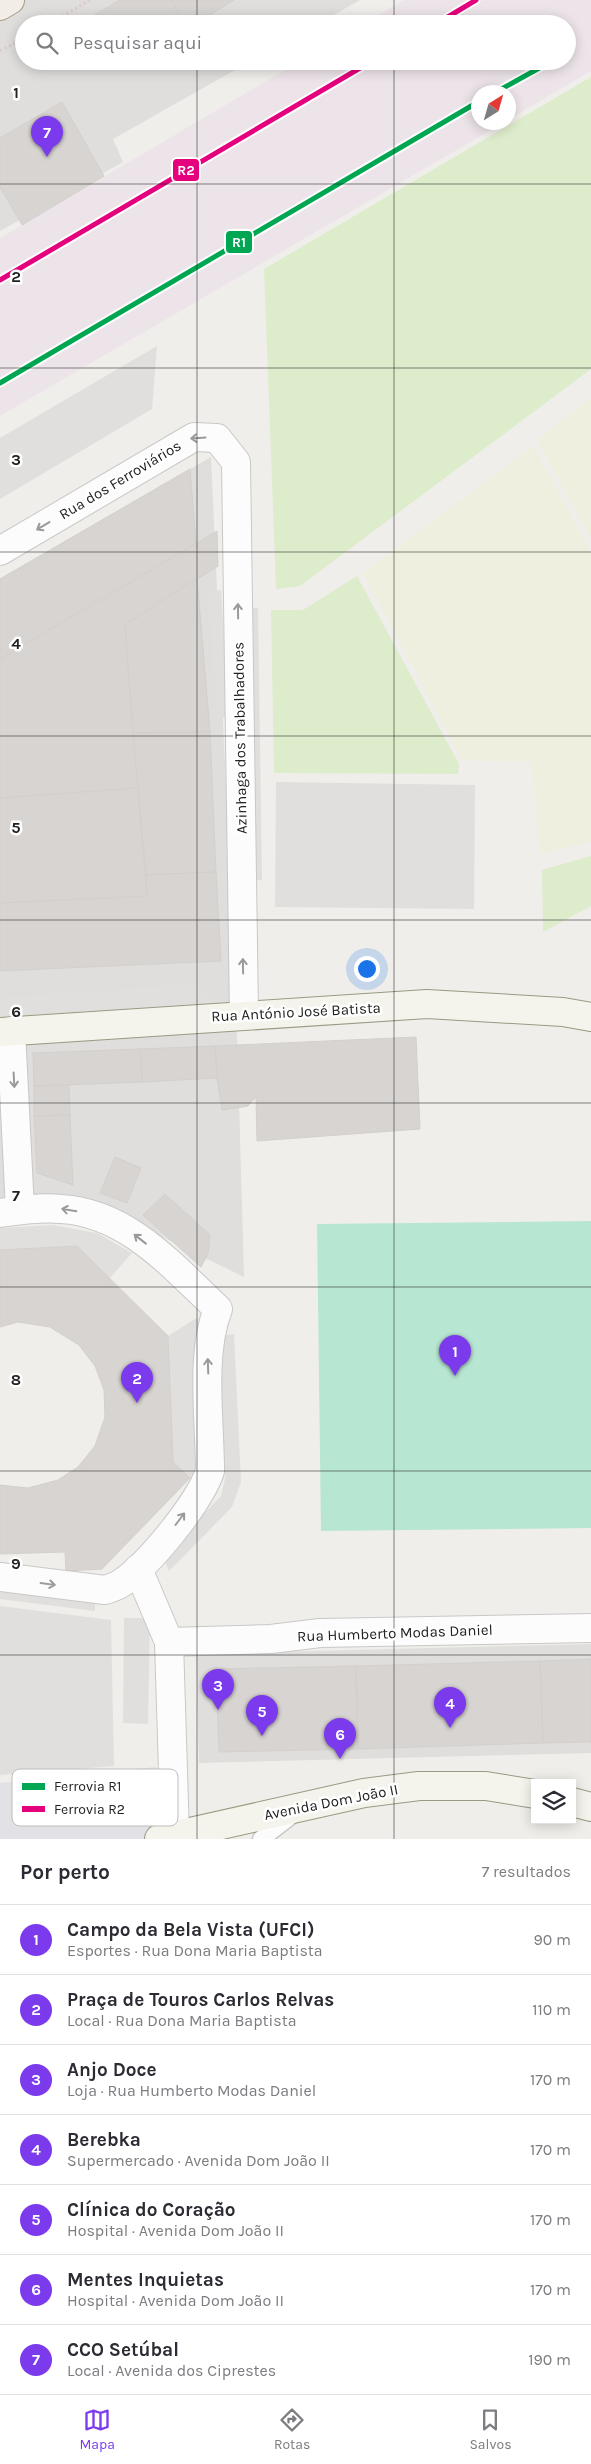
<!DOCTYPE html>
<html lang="pt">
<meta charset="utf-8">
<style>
:root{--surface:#fff;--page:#f7f7f7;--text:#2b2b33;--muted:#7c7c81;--line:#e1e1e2;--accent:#7c3aed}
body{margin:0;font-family:Karla,sans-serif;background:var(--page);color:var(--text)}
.controls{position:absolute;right:15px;bottom:15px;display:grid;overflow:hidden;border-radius:0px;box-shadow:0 2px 12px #0003}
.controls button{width:45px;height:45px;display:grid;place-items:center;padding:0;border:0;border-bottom:1px solid var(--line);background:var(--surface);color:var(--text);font:25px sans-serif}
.compass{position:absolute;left:471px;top:85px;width:45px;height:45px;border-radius:50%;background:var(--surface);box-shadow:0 2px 12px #0003;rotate:37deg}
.you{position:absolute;left:366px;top:968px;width:18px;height:18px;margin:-12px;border:4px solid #fff;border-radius:50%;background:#1a73e8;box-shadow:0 0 0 8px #1a73e833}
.badge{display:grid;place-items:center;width:32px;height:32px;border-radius:50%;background:var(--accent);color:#fff;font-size:16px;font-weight:700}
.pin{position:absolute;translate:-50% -41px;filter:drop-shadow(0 1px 2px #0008)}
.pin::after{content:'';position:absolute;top:26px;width:18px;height:15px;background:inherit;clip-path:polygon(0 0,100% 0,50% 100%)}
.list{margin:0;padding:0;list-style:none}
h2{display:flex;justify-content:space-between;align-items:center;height:65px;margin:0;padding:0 20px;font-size:21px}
h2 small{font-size:16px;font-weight:400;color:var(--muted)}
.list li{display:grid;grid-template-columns:32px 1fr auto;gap:15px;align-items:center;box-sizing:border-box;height:70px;padding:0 20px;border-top:1px solid var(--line)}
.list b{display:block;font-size:19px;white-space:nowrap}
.list p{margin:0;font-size:16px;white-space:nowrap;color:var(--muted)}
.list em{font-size:16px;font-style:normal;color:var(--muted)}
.icon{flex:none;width:28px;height:28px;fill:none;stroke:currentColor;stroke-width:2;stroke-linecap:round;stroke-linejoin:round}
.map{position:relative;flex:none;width:591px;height:1839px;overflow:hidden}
.search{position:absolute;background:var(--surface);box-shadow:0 2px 12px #0003;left:15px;right:15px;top:15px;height:55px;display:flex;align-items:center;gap:12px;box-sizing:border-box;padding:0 18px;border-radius:28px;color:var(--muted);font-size:19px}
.sheet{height:555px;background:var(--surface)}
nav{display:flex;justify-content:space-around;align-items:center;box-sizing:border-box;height:70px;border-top:1px solid var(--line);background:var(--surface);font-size:14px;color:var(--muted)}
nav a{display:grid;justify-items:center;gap:2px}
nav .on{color:var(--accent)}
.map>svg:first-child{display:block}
.residential{fill:#dfdedc}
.industrial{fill:#ede4e9}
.farmland{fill:#efefdf}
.grass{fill:#ddeccb}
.pitch{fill:#b7e6d2}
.parking{fill:#e0dfde}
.plaza{fill:#e2e1e5}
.building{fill:#d7d4d2;stroke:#d3d0cc}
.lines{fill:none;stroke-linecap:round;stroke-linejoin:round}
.lane-casing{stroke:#c9c8c7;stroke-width:19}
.street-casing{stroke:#c9c8c7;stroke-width:30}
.secondary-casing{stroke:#999a82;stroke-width:30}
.primary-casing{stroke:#a79c86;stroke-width:30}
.path{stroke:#dccecd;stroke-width:3;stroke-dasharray:2.5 2.5;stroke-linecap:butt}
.lane{stroke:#fdfcfc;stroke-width:16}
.street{stroke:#fdfcfc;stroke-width:28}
.secondary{stroke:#f4f4ed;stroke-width:28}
.primary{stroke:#f3ede7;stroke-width:28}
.rail-1-casing{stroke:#fff;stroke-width:9}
.rail-2-casing{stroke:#fff;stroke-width:9}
.rail-1{stroke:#00a651;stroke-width:5}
.rail-2{stroke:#e5007d;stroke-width:5}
.oneway{stroke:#9a9a9a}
.grid{fill:none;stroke:#222;stroke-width:1;stroke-opacity:0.55}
.labels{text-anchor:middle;stroke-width:5;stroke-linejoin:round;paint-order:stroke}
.street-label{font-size:15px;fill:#222;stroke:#fff}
.key{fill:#fff;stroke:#bdbdbd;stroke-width:1}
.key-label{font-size:14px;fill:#222}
.grid-label{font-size:16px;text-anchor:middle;font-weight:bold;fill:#222;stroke:#fff;stroke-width:5;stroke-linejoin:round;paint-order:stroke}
.line-badge{stroke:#fff;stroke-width:2}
.badge-label{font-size:14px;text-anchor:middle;font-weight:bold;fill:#fff}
</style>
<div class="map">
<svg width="591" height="1839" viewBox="0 0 591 1839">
<rect width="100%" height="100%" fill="#f0eeeb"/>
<g class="residential">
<path d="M0,0h360l-42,24h-294v37h227l-138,78 10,23 -123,69z"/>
<path d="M211,457l26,574 7,246 -151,-74 -93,13v-637z"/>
<path d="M591,1644v109l-392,10 -3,-109z"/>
</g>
<path class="industrial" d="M404,0h187v71l-82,48 -1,-27h-30v30l25,1 -503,293v-178l300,-177h267v-37h-203z"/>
<g class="farmland">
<path d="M591,398v140l-54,-98z"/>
<path d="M533,446l58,106v290l-51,12 -9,-92 -69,-2 -99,-187z"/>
</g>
<g class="grass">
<path d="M591,77v292l-291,217 -24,3 -12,-320z"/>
<path d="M357,576l102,188 -1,10 -184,-1 -3,-163h32z"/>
<path d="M591,856v50l-48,26 -1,-62z"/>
</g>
<path class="pitch" d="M591,1221v307l-270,3 -4,-307z"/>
<g class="parking">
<path d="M157,346l-5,63 -152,90v-61z"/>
<path d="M221,590l8,127 -12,1 -9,-127z"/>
<path d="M245,608h13l4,272h-13z"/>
<path d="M276,782l199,3 -1,124 -199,-2z"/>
<path d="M195,984l19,19 -214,14v-19z"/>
<path d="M52,1225l45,8 35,20 -23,26 -32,-33 -77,4v-22z"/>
<path d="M198,1317l-1,149 -7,12 -17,-16 -5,-126z"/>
<path d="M234,1334l7,148 -9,25 -63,64 -6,-15 58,-60 4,-17 -6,-143z"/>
<path d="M0,1585l95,12v14l-95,-12z"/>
<path d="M0,1606l111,14 3,146 -114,9z"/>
<path d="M124,1618h26l-2,106 -25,-1z"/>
</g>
<path class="plaza" d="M156,1767l33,72h-189v-56z"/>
<g class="building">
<path d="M120,0h51l14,24h-87l-5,-8z"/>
<path d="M171,0h63l-39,24h-10z"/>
<path d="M120,61h19l-14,9z"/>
<path d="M62,102l42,74 -82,49 -22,-38v-49z"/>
<path d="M190,469l6,75 -196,115v-80z"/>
<path d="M217,531l1,35 -93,59 13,163 -138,10v-139z"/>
<path d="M197,578l13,154 -77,1 -8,-108z"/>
<path d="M210,732l6,140 -70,3 -13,-142z"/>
<path d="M138,788l9,108 -147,7v-105z"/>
<path d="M216,872l5,89 -221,10v-68l147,-7 -1,-21z"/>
<path d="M416,1037l4,92 -163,12 -1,-44 -8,9 -26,4 -5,-32 -2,-32z"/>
<path d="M215,1046l2,32 -75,4 -2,-33z"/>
<path d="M140,1049l2,33 -108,4 -1,-33z"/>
<path d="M69,1085l1,30 -36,1v-30z"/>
<path d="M70,1115l3,70 -36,-12 -3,-57z"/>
<path d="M115,1157l26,11 -14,35 -27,-10z"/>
<path d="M165,1194l45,41 -2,19 -7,13 -58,-52z"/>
<path d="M77,1246l91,90 5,126 17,16 -88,91 -36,2 -1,-19 -65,2v-69l28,3 30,-8 20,-13 17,-21 10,-29 -1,-27 -9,-24 -16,-21 -29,-18 -32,-5 -18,5v-77z"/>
<path d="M591,1659v83l-48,1 -3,-82z"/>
<path d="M540,1661l3,82 -185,6 -2,-83z"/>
<path d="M356,1666l2,83 -139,3 -3,-83z"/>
</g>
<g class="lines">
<defs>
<path id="lane" d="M261,1839l34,-26"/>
<g id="street">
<path d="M0,551l194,-114 23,1 19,24 8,553"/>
<path d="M11,1031l9,179"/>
<path d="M0,1213c20,-3 41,-6 61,-4 67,4 111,57 157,100 -18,46 -8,112 -8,162 -11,32 -59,91 -87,111 -5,4 -12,6 -18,8l-105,-13"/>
<path d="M138,1569l31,73 6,193"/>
<path d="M169,1642l102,-3 49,-6 271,-5"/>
</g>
<g id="secondary">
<path d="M0,1032l427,-28 136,8 28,5"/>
<path d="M572,1802l19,5"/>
<path d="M159,1839l205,-46 55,-7h67l49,8"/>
</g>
<path id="primary" d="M0,6l10,-6"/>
</defs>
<use href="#lane" class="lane-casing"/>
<use href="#street" class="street-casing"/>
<use href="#secondary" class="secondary-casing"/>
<use href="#primary" class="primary-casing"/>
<g class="path">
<path d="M49,24l41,-24"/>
<path d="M0,51l24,-13"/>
<path d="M59,1770l11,45"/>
</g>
<use href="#lane" class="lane"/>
<use href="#street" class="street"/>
<use href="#secondary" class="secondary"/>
<use href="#primary" class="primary"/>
<defs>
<g id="rail-1">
<path d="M496,92l56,-31"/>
<path d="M0,383l478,-281"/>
</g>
<g id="rail-2">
<path d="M436,24l40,-24"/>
<path d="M0,280l372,-219"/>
</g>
</defs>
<use href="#rail-1" class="rail-1-casing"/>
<use href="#rail-2" class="rail-2-casing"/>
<use href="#rail-1" class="rail-1"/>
<use href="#rail-2" class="rail-2"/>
</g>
<defs><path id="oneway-shaft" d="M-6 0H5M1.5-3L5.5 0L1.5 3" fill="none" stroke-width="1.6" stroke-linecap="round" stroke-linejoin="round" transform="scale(1.25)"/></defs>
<g class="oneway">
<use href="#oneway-shaft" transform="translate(198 438) rotate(176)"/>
<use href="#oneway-shaft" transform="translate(43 526) rotate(149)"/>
<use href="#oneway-shaft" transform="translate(238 611) rotate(-91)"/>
<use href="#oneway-shaft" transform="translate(243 966) rotate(-91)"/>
<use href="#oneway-shaft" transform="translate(14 1080) rotate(87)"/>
<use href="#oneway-shaft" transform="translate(69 1210) rotate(-171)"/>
<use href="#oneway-shaft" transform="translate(140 1239) rotate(-142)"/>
<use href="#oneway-shaft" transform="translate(208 1366) rotate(-92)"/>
<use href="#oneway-shaft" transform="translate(180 1519) rotate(-53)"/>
<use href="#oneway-shaft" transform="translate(48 1584) rotate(8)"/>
</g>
<path class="grid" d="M197,0v24M394,0v24M197,61v1778M394,61v1778M0,184h591M0,368h591M0,552h591M0,736h591M0,920h591M0,1103h591M0,1287h591M0,1471h591M0,1655h591"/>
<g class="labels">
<g class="street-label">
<text transform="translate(120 480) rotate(-31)" y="5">Rua dos Ferroviários</text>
<text transform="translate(240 738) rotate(-91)" y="5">Azinhaga dos Trabalhadores</text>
<text transform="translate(296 1012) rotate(-3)" y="5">Rua António José Batista</text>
<text transform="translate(395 1633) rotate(-2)" y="5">Rua Humberto Modas Daniel</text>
<text transform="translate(331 1802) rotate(-11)" y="5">Avenida Dom João II</text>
</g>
</g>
<rect x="12" y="1769" width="166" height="57" rx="8" class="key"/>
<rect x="22" y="1783" width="23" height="7" fill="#00a651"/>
<rect x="22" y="1806" width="23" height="6" fill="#e5007d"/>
<g class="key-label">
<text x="54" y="1791">Ferrovia R1</text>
<text x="54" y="1814">Ferrovia R2</text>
</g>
<g class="grid-label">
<text x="16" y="98">1</text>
<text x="16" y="282">2</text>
<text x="16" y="465">3</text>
<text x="16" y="649">4</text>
<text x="16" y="833">5</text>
<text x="16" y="1017">6</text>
<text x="16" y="1201">7</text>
<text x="16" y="1385">8</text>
<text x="16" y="1569">9</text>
</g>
<g class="line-badge">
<rect x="172" y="158" width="28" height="24" rx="5" fill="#e5007d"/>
<rect x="225" y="230" width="28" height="24" rx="5" fill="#00a651"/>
</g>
<g class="badge-label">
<text x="186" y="175">R2</text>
<text x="239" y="247">R1</text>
</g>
</svg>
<div class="controls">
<button><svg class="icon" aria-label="layers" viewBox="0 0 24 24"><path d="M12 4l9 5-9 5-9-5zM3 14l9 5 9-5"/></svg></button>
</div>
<svg class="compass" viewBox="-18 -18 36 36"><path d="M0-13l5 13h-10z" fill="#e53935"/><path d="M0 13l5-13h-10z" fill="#7c7c81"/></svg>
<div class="you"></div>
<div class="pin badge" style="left:455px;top:1376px">1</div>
<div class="pin badge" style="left:137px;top:1403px">2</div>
<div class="pin badge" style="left:218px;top:1710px">3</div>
<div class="pin badge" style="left:450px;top:1728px">4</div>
<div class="pin badge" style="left:262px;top:1736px">5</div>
<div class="pin badge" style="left:340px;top:1759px">6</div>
<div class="pin badge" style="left:47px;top:157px">7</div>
<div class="search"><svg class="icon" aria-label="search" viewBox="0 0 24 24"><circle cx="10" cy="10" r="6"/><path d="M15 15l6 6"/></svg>Pesquisar aqui</div>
</div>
<section class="sheet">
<h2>Por perto<small>7 resultados</small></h2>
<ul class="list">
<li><span class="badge">1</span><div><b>Campo da Bela Vista (UFCI)</b><p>Esportes · Rua Dona Maria Baptista</p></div><em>90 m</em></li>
<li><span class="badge">2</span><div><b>Praça de Touros Carlos Relvas</b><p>Local · Rua Dona Maria Baptista</p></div><em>110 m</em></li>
<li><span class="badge">3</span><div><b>Anjo Doce</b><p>Loja · Rua Humberto Modas Daniel</p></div><em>170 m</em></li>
<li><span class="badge">4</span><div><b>Berebka</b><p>Supermercado · Avenida Dom João II</p></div><em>170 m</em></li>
<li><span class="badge">5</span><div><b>Clínica do Coração</b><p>Hospital · Avenida Dom João II</p></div><em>170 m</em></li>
<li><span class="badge">6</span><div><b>Mentes Inquietas</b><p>Hospital · Avenida Dom João II</p></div><em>170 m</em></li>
<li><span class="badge">7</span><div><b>CCO Setúbal</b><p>Local · Avenida dos Ciprestes</p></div><em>190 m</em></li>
</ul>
</section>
<nav>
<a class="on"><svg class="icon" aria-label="map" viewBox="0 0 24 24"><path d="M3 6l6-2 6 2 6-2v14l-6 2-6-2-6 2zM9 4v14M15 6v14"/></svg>Mapa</a>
<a><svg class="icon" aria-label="directions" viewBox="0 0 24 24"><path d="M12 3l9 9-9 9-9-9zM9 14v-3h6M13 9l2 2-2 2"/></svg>Rotas</a>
<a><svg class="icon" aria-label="saved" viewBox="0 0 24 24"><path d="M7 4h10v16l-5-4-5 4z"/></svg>Salvos</a>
</nav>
